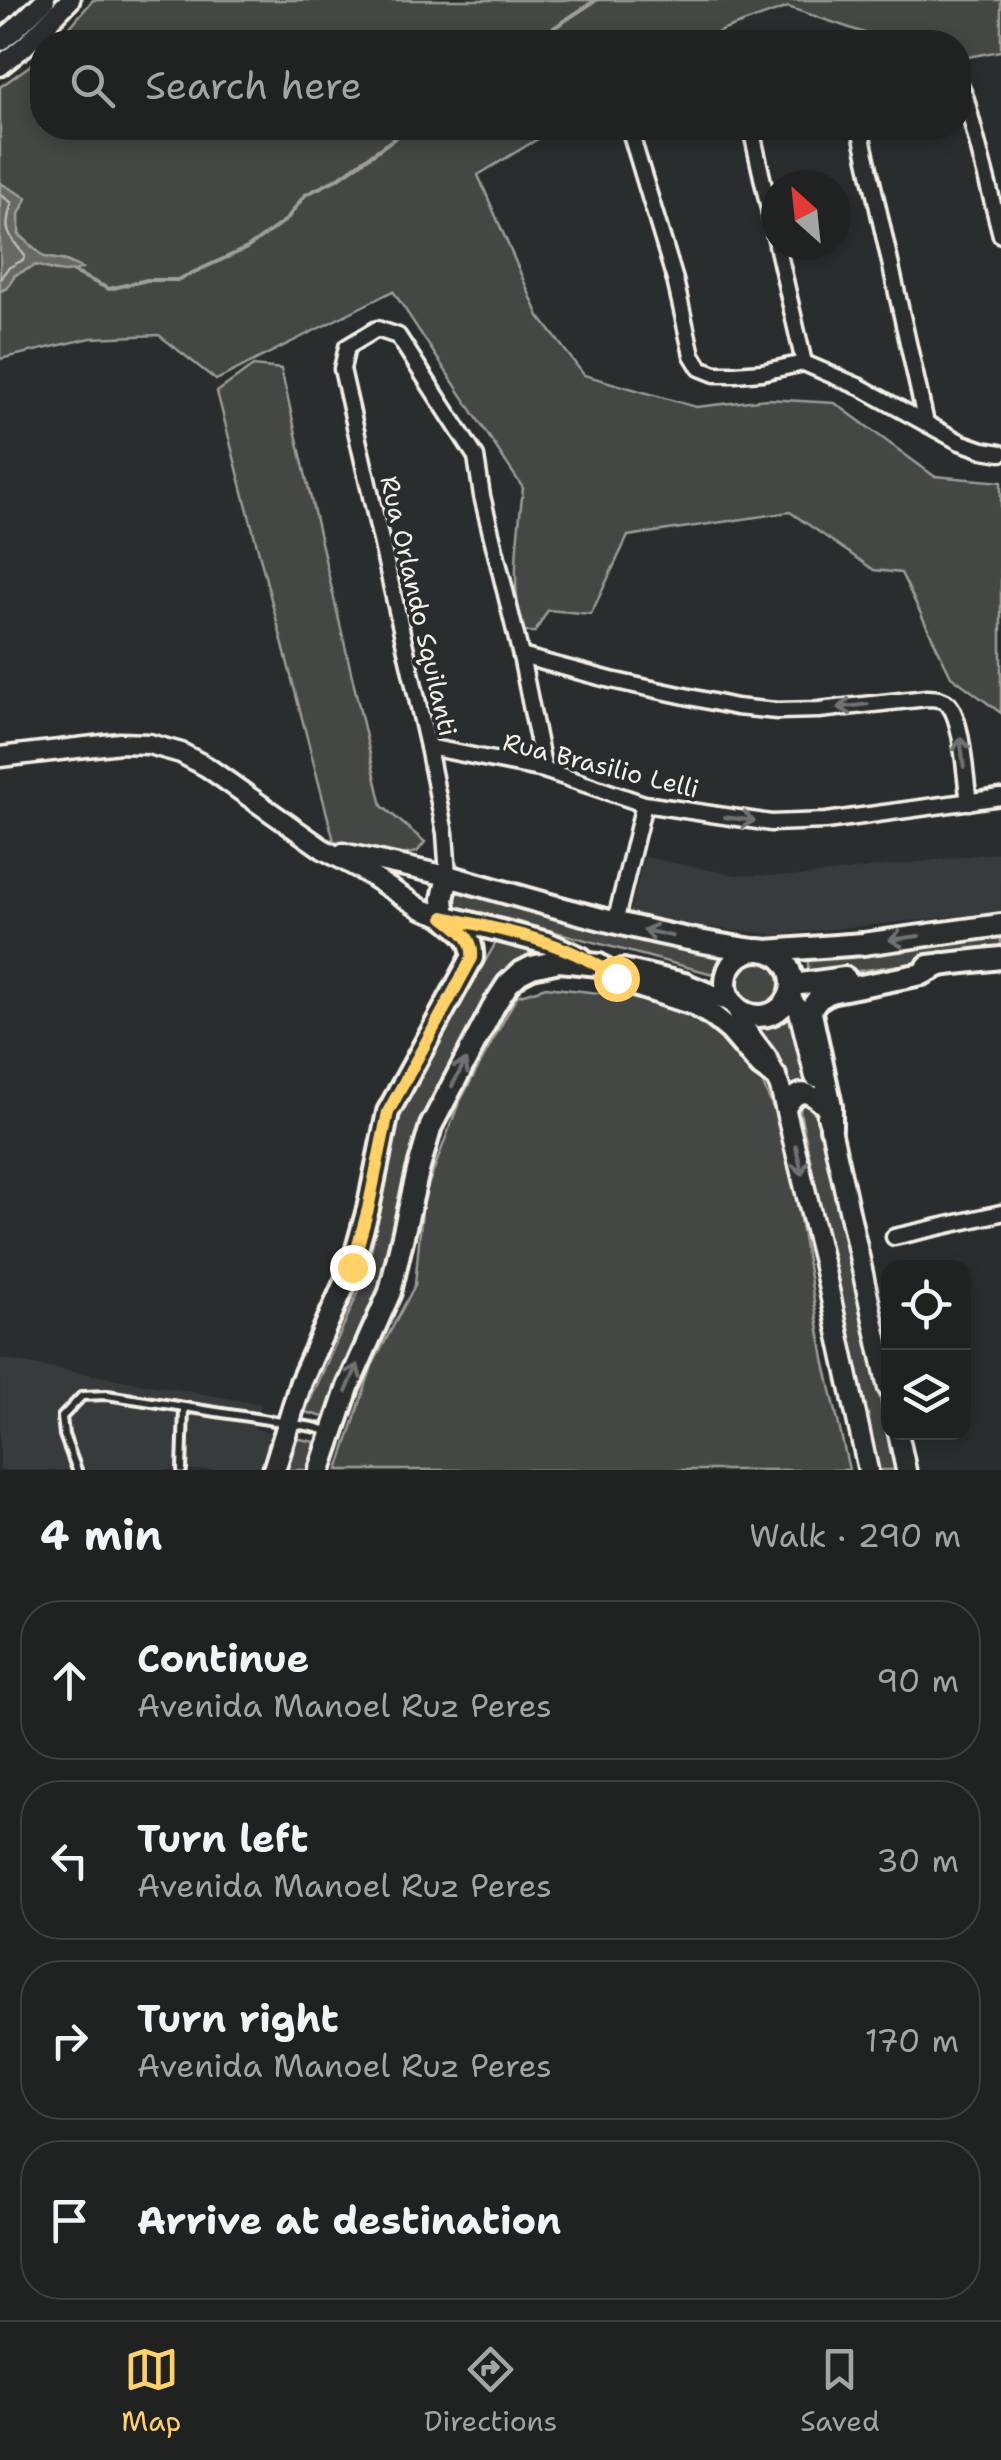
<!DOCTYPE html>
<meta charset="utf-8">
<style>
:root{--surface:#202222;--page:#2d2f2f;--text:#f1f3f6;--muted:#a2a4a5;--line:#3d3f40;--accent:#ffd166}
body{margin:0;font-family:"Shantell Sans",sans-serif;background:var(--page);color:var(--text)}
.controls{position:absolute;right:30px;bottom:30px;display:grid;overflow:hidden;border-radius:20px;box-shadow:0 5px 15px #0003}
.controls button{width:90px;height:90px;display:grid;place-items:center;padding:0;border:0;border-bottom:2px solid var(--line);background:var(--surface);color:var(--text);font:50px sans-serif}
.compass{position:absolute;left:761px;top:170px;width:90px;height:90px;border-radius:50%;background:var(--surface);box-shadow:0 5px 15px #0003;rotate:333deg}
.stop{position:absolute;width:30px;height:30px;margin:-22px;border:8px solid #ffd166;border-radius:50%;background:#fff}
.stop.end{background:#ffd166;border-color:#fff;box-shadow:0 2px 10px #0008}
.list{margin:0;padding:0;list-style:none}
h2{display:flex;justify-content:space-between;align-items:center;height:130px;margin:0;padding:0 40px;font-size:42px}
h2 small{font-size:32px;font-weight:400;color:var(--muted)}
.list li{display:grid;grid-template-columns:65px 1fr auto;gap:30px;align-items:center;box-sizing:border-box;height:160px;margin:0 20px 20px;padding:0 20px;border:2px solid var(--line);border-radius:40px}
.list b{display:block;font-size:38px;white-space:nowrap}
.list p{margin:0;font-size:32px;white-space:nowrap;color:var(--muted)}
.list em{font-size:32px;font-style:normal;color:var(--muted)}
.icon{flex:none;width:55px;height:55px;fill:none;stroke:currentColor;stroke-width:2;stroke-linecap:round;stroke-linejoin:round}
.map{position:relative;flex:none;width:1001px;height:1470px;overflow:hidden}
.search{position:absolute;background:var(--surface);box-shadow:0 5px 15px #0003;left:30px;right:30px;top:30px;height:110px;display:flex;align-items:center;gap:25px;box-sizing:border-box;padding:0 35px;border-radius:40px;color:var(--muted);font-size:38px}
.sheet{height:850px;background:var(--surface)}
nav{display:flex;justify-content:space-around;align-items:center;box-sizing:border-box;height:140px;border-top:2px solid var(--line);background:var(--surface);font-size:28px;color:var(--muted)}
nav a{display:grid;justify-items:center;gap:5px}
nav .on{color:var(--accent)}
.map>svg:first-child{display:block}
.built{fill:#373a3a}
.green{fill:#444645;stroke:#9c9c96;stroke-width:2.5}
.water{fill:#676866;stroke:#9f9f9a;stroke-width:2.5}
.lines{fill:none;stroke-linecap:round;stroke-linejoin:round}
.shore{stroke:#bcbab4;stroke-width:2.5}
.stream{stroke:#9f9f9a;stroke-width:4}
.service-casing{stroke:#f4f1e8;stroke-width:14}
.minor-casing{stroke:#f4f1e8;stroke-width:21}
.secondary-casing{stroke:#f4f1e8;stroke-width:25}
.primary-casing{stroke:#f4f1e8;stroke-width:28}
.service{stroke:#2a2d2e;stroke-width:6}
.minor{stroke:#2a2d2e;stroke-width:14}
.secondary{stroke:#2a2d2e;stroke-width:18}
.primary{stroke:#2a2d2e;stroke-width:20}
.oneway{stroke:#71726f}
.route{stroke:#ffd166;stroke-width:12}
.labels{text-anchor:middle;stroke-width:8;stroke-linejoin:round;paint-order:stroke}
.street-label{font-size:25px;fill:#f4f1e8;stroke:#2a2d2e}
</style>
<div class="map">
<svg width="1001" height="1470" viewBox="0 0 1001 1470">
<rect width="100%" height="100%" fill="#2a2d2e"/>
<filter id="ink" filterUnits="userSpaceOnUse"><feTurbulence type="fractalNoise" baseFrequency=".01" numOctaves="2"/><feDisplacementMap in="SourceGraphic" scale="20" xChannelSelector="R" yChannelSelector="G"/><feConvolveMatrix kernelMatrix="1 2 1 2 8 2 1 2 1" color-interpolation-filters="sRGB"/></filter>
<g filter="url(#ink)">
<g class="built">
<path d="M1001,852v59l-4,1 -221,23 -116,-13 -31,-8 15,-57 91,18 69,1z"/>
<path d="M0,1359l261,45 -7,24 20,6 -11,36h-263z"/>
</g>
<g class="green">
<path d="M93,0h908v51l-39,7 -3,-1 -1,-15h-67l-103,-35 -67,24 -20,11h-644z"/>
<path d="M42,57v71h514l-78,47 61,141 45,59 112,32 71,-8 68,4 99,73 67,6v231l-50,-37 -50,-103 -27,-3 -84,-58 -162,24 -37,78 -43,-4 -13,22h-13c-11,-52 -5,-91 1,-144l-130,-197 -177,89 -57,-45 -68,3 -91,21v-68l7,-3 8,-13 21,-10 20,6 25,-3 -15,-7 -22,-4 -25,-23v-20l8,-16 -27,-15v-96z"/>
<path d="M253,366l28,3 101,437 43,36 -8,10 -15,3 -68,-14 -117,-449z"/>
<path d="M460,889l187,53 76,13 -10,19 -232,-62 -14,1 -16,-4 4,-19z"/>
<path d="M1001,935v16l-193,27v-23z"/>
<path d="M498,939l58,14 -34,6 -24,21 -76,145 -13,33 -17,88 -12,41 -56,130 -19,-5 61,-137 32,-153 9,-25z"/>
<circle cx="760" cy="982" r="25"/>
<path d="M546,987l79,9 82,23 31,29 23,32 17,39 18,77 28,163 25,111h-511l34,-104 43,-81 8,-86 35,-94 59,-109z"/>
<path d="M795,1013l20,77 -21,4 -24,-44 -18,-22 24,-2z"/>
<path d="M807,1097l11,9 77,364h-19l-76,-358 1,-11z"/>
<path d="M295,1438l20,4 -7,28h-21z"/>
</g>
<path class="water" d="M0,183l27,15 -8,16v21l25,22 22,4 16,7c-15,8 -30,2 -46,-3l-21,10 -8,13 -7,3z"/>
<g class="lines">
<path class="shore" d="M0,194l12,9c-10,29 -3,32 13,53l-2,4 -15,8 -8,11"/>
<g class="stream">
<path d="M523,42l11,-1 62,-41"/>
<path d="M74,272l35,17 38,-9h30l70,-32 39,-28 19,-25 34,-17 60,-43 5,-7"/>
</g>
<defs>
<g id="service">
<path d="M77,1470l-13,-35 -2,-18 20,-21 25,-1 206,32 18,5"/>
<path d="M182,1470l2,-62"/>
</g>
<g id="minor">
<path d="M958,81l8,18 35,136"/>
<path d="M629,128l46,152 17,75 8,13 15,6h20l27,-2 42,-9 56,24 100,55 23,8 18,3"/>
<path d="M751,128l25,112"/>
<path d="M860,128l66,295"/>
<path d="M777,245l27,118"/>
<path d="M521,656l90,24 125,27 41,4 42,-1 108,-12c8,0 17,1 22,7 14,17 16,74 20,97"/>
<path d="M428,747l116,23 100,34 127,19 55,-2 175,-24"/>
<path d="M448,876l-3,-43 -17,-86 -86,-378 5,-22 30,-18 21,7 78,121 6,39 39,160 23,114"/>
<path d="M615,923l29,-119"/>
<path d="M894,1237l107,-24"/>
</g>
<g id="secondary">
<path d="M0,41l13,-10 32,-31"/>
<path d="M0,66l26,-21 44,-45"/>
<path d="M0,757l120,-14 29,1 32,9 26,14 116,82 37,20 62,40 23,8"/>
<path d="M343,853l105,23"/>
<path d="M790,995l9,16 16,66"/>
<path d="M736,1007l10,23 21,28 13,29 43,175 45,208"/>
<path d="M786,1108c11,-19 21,-19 36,-4"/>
<path d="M827,1116l4,12 57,260"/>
<path d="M898,1432l8,38"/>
</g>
<g id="primary">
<path d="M445,917l-2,-18 5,-23c102,29 202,60 306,74"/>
<path d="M451,918l96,25 34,15"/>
<circle cx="759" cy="983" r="33"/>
<path d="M767,951l96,-7 138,-19"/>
<path d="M928,966l73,-8"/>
<path d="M623,970l61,14 29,12 18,4"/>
<path d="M793,985l52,-7"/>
<path d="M831,1128v-22l-20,-93 1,-6 5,-7 13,-8 92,-18 20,-10"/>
<path d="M274,1470l27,-88 51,-115 16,-58 20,-97 84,-154c2,-21 -12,-28 -27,-41"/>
<path d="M320,1470l28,-83 42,-95 28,-121 13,-45 64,-122 13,-20 12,-11 12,-6 27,-6 40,4 17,14 77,25 20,12 17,14 31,36 14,10"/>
</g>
</defs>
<use href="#service" class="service-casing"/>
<use href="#minor" class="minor-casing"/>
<use href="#secondary" class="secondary-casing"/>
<use href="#primary" class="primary-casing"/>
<use href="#service" class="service"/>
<use href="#minor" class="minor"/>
<use href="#secondary" class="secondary"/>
<use href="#primary" class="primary"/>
</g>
<defs><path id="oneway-shaft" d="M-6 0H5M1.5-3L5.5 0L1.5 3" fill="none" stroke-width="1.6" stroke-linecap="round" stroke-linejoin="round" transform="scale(2.5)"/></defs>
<g class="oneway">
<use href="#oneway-shaft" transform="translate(853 706) rotate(173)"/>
<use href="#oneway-shaft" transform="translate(962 752) rotate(-97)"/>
<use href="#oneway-shaft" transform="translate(740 819) rotate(7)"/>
<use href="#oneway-shaft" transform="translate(658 933) rotate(-167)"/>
<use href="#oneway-shaft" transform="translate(904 938) rotate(172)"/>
<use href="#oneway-shaft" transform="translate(459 1073) rotate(-62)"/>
<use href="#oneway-shaft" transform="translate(799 1160) rotate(77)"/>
<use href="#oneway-shaft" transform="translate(352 1378) rotate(-67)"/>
</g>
</g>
<g class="lines" filter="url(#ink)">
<path class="route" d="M352,1267l16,-58 20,-97 84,-154c2,-21 -12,-28 -28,-41 57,13 125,24 172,61"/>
</g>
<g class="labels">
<g class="street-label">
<text transform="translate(419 606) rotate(77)" y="9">Rua Orlando Squilanti</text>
<text transform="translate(601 765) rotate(14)" y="9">Rua Brasilio Lelli</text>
</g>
</g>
</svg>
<div class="controls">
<button><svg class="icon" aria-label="locate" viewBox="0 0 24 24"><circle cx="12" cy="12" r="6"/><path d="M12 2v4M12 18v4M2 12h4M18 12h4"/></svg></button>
<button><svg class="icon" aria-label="layers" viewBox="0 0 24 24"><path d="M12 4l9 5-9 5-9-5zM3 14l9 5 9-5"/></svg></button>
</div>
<svg class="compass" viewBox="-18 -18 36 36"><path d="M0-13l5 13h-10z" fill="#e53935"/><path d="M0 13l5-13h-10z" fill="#a2a4a5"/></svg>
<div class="stop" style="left:616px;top:978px"></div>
<div class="stop end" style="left:352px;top:1267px"></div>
<div class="search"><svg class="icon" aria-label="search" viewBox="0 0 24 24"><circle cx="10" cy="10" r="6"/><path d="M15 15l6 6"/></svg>Search here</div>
</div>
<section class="sheet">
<h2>4 min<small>Walk · 290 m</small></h2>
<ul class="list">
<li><svg class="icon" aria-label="ahead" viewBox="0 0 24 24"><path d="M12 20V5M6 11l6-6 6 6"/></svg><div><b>Continue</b><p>Avenida Manoel Ruz Peres</p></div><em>90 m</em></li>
<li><svg class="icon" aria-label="left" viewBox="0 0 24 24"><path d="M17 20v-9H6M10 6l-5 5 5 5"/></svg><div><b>Turn left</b><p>Avenida Manoel Ruz Peres</p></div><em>30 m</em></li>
<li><svg class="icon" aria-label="right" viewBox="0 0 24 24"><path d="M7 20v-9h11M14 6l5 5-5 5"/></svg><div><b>Turn right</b><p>Avenida Manoel Ruz Peres</p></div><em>170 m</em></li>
<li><svg class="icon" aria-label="arrive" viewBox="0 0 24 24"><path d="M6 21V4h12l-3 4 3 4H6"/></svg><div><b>Arrive at destination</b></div></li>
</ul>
</section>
<nav>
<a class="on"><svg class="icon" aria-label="map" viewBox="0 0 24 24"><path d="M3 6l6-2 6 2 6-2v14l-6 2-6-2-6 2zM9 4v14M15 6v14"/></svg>Map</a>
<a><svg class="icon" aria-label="directions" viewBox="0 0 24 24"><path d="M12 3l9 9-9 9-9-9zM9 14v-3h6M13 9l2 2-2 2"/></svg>Directions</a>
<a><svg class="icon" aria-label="saved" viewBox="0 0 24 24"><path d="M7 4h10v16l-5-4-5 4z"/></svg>Saved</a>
</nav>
